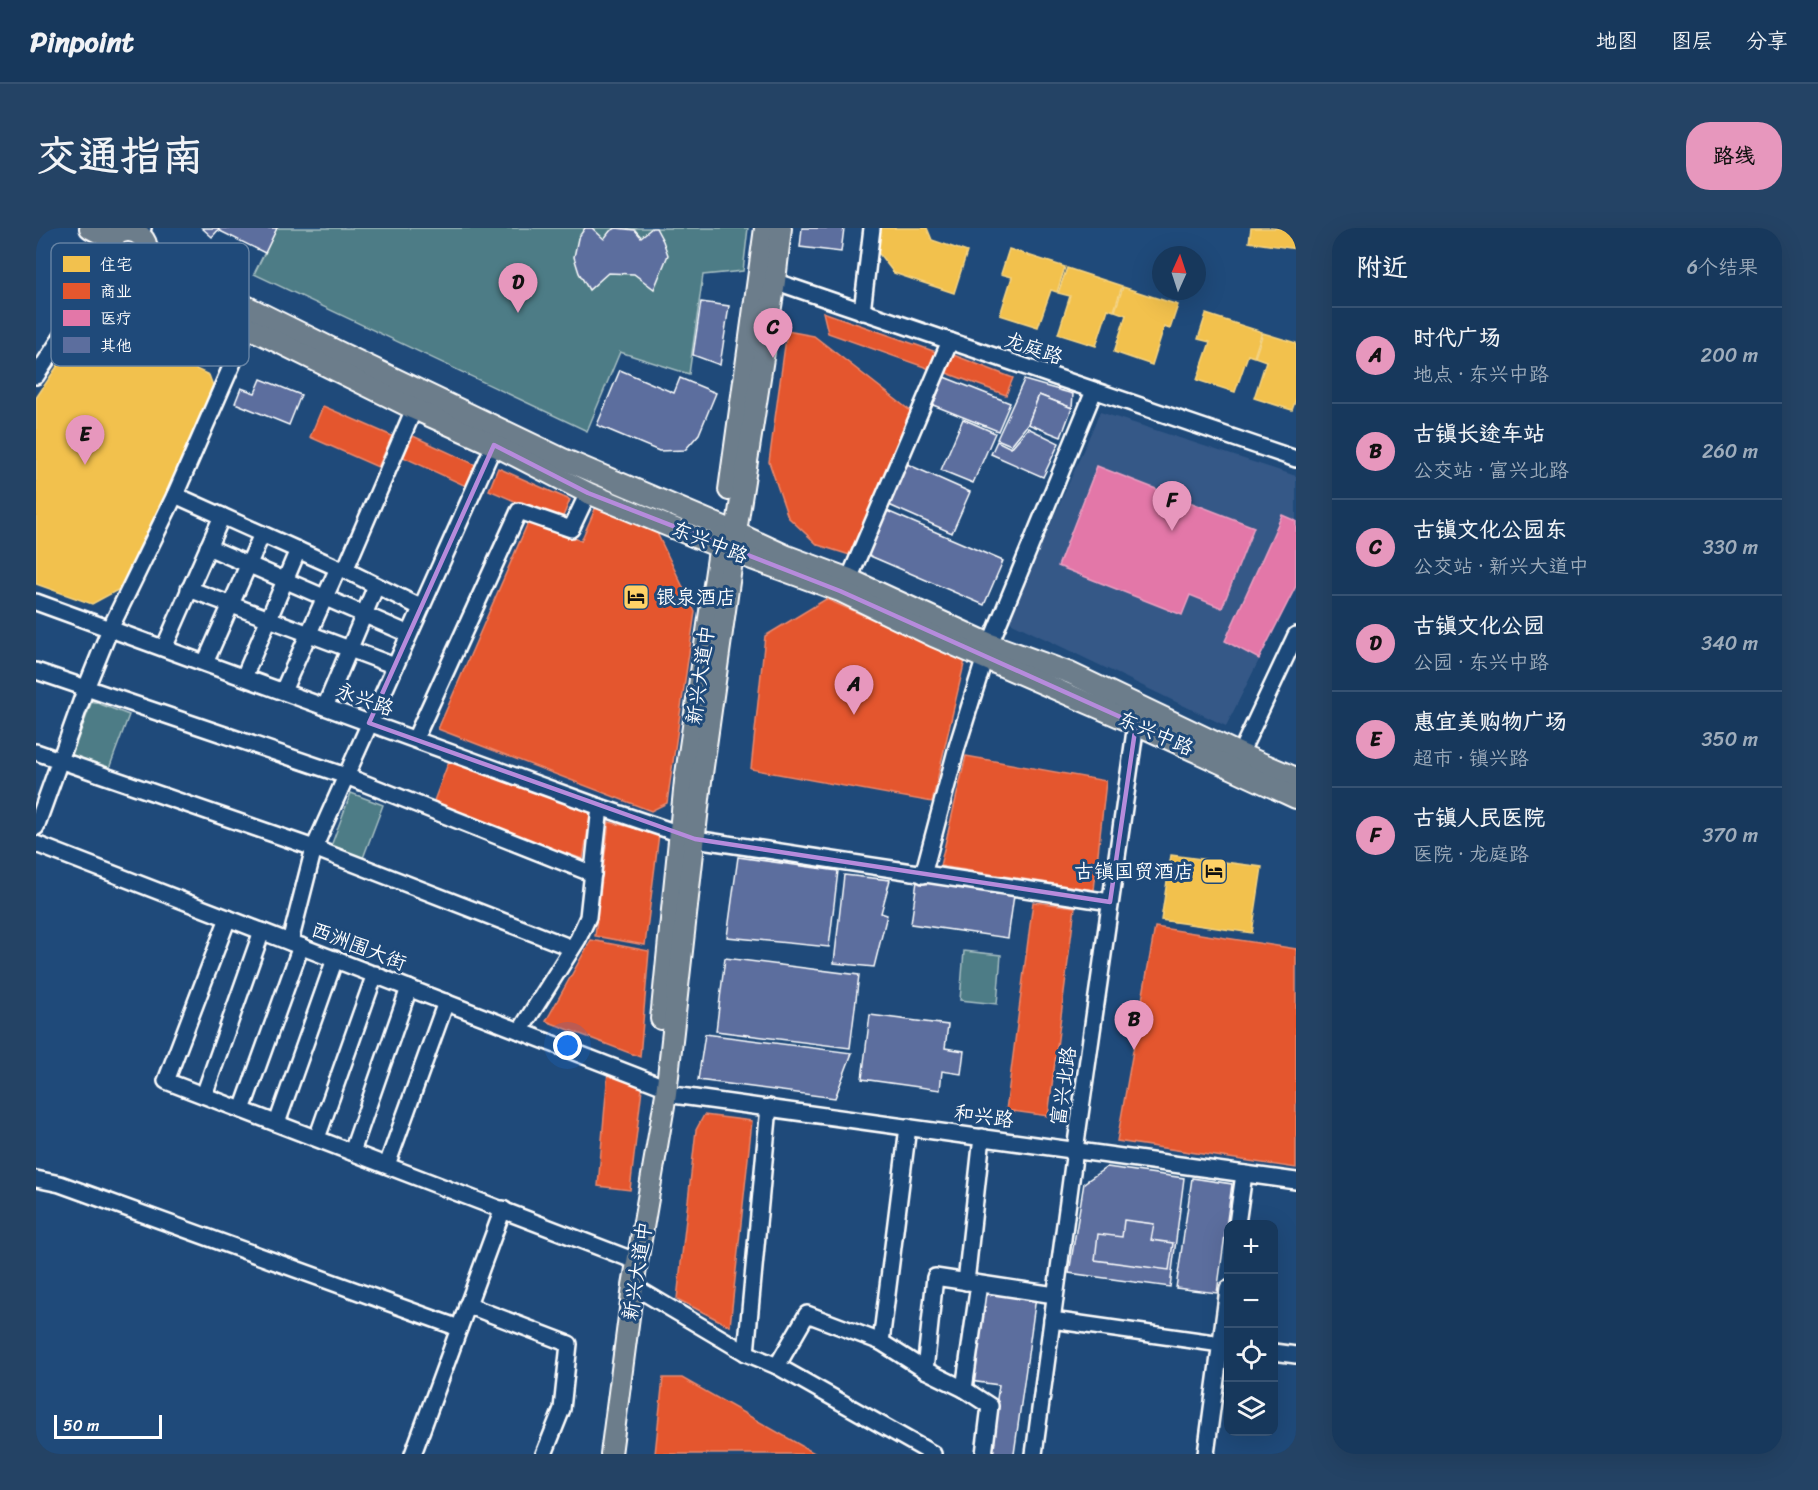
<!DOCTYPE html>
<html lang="zh">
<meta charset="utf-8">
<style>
:root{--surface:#17385c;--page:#244365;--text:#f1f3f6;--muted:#9eacbb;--line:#365272;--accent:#e797bd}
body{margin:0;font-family:Sriracha,"LXGW WenKai TC",sans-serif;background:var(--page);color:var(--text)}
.controls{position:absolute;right:18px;bottom:18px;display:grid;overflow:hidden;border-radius:12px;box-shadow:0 6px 24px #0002}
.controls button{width:54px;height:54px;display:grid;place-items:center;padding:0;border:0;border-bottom:2px solid var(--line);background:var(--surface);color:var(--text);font:30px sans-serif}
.compass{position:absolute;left:1116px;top:18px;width:54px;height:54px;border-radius:50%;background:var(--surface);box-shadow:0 6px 24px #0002;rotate:3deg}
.scale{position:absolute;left:18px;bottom:15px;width:108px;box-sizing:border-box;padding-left:6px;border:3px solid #fff;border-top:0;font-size:16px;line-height:21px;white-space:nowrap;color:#fff;-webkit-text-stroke:4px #1f4a7a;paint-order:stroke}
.you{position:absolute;left:532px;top:818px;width:21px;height:21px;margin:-15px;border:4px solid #fff;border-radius:50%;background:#1a73e8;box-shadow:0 0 0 9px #1a73e833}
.badge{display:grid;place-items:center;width:39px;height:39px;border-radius:50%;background:var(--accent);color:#111;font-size:20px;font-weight:700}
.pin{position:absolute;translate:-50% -50px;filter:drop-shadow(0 2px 3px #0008)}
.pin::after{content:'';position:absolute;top:32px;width:21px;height:18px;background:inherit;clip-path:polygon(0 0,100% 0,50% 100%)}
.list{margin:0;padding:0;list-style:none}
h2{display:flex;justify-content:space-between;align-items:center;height:78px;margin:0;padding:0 24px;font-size:26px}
h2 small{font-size:20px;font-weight:400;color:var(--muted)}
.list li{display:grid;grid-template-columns:39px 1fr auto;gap:18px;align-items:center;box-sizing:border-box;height:96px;padding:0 24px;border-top:2px solid var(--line)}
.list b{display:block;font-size:22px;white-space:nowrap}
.list p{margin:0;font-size:20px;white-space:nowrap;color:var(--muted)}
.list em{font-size:20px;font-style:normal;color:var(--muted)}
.icon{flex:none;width:33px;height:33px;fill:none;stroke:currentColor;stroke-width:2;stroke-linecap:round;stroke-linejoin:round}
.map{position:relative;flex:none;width:1260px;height:1226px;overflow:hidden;border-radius:24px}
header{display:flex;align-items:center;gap:36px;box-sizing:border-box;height:84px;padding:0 30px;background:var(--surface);border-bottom:2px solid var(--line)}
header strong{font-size:28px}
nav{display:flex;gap:33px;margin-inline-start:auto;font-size:21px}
.intro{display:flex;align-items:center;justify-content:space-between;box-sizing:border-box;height:144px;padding:0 36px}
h1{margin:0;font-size:42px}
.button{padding:15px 27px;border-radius:24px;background:var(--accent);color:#111;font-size:21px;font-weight:700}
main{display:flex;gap:36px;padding:0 36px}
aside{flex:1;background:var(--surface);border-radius:24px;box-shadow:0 6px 24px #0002}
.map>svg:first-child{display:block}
.built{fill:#355887}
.green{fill:#4e7c86;stroke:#a6bec2;stroke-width:1.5}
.homes{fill:#f2c14e;stroke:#f6d483;stroke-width:1.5}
.shops{fill:#e4572e;stroke:#ec896d;stroke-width:1.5}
.health{fill:#e377a8;stroke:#eba0c2;stroke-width:1.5}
.building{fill:#5c6e9e;stroke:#fff;stroke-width:1.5}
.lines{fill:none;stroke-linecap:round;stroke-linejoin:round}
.minor-casing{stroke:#fff;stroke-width:20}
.major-casing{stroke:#fff;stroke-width:24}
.minor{stroke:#1f4a7a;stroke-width:15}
.major{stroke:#6c7d8b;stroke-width:20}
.marked{fill:none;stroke:#b68bdc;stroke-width:4.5;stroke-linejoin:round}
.labels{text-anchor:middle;stroke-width:6;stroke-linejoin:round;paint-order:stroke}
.street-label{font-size:20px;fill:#fff;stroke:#1f4a7a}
.poi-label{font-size:20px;fill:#fff;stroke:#1f4a7a;text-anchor:start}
.key{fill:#1f4a7a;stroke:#6280a2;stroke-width:1.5}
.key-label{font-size:16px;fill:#fff}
</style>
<header>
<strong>Pinpoint</strong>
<nav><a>地图</a><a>图层</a><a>分享</a></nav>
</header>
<div class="intro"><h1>交通指南</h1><a class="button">路线</a></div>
<main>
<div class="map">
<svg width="1260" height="1226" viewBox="0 0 1260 1226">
<rect width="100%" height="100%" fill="#1f4a7a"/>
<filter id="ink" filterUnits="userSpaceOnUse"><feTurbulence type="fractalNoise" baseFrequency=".0167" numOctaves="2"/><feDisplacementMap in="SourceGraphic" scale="12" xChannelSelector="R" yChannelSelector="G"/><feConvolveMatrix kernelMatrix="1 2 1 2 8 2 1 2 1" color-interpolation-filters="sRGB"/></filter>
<g filter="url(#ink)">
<path class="built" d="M1064,184l196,64v110l-70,140 -218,-105z"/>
<g class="green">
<path d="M241,0h471l-5,43 -40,4 -14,99 -69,-22 -33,79 -333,-157z"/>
<path d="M56,473l37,14 -22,59 -37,-14z"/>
<path d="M315,565l32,12 -23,61 -32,-12z"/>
<path d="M928,723l37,4 -4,49 -37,-4z"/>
</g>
<g class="homes">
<path d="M845,0h46l5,12 35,12 -13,41 -60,-20 -17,-22z"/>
<path d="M1215,0h45v21l-47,-7z"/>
<path d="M973,21l56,18 -8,25 -6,-2 -13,37 -38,-12 12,-38 -11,-3z"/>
<path d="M1031,40l55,18 -8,25 -6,-2 -12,37 -38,-12 12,-38 -12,-3z"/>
<path d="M1087,59l55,18 -8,24 -6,-2 -12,38 -38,-13 12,-37 -11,-4z"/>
<path d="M1170,86l56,18 -8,25 -6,-2 -13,37 -38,-12 13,-38 -12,-3z"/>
<path d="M66,97l107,50 7,19 -89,191 -35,19 -56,-20v-186l48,-72z"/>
<path d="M1227,105l33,10v56l-4,11 -38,-12 12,-37 -11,-4z"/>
<path d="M1135,627l91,12 -10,66 -91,-13z"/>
</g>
<g class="shops">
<path d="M787,84l116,41 -6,17 -105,-37z"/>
<path d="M751,103l27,5 99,77 -63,142 -32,-10 -30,-28 -19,-55z"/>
<path d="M915,126l62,24 -7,17 -62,-23z"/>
<path d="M287,178l69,30 -14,31 -68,-30z"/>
<path d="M377,208l63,29 -10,21 -63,-29z"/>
<path d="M462,240l72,32 -9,21 -72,-31z"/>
<path d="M560,279l61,26 38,79 -28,191 -16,8 -213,-82 92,-211 51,23z"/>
<path d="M790,371l139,61 -33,142 -181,-33 14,-133z"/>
<path d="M930,528l140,25 -12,109 -154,-24z"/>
<path d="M413,533l142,49 -8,49 -151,-53z"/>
<path d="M573,594l50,12 -14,111 -50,-9z"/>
<path d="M997,674l42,5 -27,209 -42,-6z"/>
<path d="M1119,699l141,22v219l-179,-27z"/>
<path d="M555,712l58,11 -9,106 -94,-36z"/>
<path d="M572,843l34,17 -12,102 -32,-4z"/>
<path d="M668,887l48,6 -22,205 -53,-27 19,-169z"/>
<path d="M627,1150h19l134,76h-161z"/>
</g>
<g class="health">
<path d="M1061,238l157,61 -32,81 -32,-13 -8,20 -124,-49z"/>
<path d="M1246,287l14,6v65l-37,73 -34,-18z"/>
</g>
<g class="building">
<path d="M166,0h18l-8,9z"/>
<path d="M184,0h57l-12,25 -47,-23z"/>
<path d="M549,0h7l12,11 6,-8 6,-3 19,2 6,7 11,-9h4l7,13 5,14 -14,34 -20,-15 -26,-1 -19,17 -10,-17 -5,-16 4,-19z"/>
<path d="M766,0h42l-3,24 -41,-5z"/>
<path d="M665,74l28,4 -9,59 -27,-10z"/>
<path d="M584,142l54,23 6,-15 36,15 -17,41 -14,16 -26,1 -62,-26z"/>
<path d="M908,149l66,26 -12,28 -65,-26z"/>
<path d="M225,151l40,16 -12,30 -54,-22 6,-15 14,5z"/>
<path d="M988,152l49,14 -1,14 -33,-13 -11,29 -17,21 -14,-6z"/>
<path d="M1003,167l33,13 -11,29 -33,-13z"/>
<path d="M927,191l32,14 -22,50 -32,-13z"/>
<path d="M992,200l31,15 -16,34 -52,-23 6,-13 14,7z"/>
<path d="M871,236l63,28 -18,41 -63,-28z"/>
<path d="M851,283l116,50 -19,44 -116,-50z"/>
<path d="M702,629l100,14 -9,76 -102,-10z"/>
<path d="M808,647l46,5 -9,33 6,2 -13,52 -40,-4z"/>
<path d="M881,653l97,14 -6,43 -97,-14z"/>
<path d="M689,730l134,17 -9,73 -134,-17z"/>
<path d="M834,787l78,10 -3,23 19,3 -3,23 -19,-3 -2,19 -78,-11z"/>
<path d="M669,806l147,19 -17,45 -137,-18z"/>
<path d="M1071,939l77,11 -14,109 -101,-14 15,-90z"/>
<path d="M1156,950l40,6 -15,109 -41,-5z"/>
<path d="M1088,992l30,4 -3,16 22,3 -4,27 -74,-10 3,-26 24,3z"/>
<path d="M947,1061l53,8 -22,157h-25l10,-69 -29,-4z"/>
</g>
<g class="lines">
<defs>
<g id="minor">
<path d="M102,6l5,-6"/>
<path d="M729,50l531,181"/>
<path d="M826,84l10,-84"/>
<path d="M0,148l76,-115"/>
<path d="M139,267l163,73"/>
<path d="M172,319l201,87"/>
<path d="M309,342l75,37"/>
<path d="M813,351l101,-238"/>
<path d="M153,361l206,77"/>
<path d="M0,374l564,205 95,32 415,63"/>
<path d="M954,416l104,-253"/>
<path d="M128,420l58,-132"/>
<path d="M169,435l57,-129"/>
<path d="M0,443l310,105 247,98"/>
<path d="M208,449l54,-127"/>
<path d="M247,463l55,-123 7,2 69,-161"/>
<path d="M289,479l51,-121"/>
<path d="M379,511l104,-228 52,18 17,-36"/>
<path d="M0,524l278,96 258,100"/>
<path d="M1204,526l56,-119"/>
<path d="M0,599l50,-139 24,-59 65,-134 73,-167"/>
<path d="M0,616l631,244"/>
<path d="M887,647l34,-128 28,-90"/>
<path d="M192,690l-62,163 472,181"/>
<path d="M254,714l24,-94 180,-403"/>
<path d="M484,803l58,-92 10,-22 12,-110"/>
<path d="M630,866l630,87"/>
<path d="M168,867l58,-164"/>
<path d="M206,882l59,-164"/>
<path d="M241,895l58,-164"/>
<path d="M281,910l58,-164"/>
<path d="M316,924l57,-164"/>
<path d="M351,937l59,-163"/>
<path d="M0,951l24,5 399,144"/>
<path d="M1201,996l7,-50"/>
<path d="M930,1054l16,-145"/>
<path d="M597,1058l113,67 31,13 156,88"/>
<path d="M431,1077l102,39 -7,65 -18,45"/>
<path d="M1016,1092l176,25"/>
<path d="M845,1114l27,-215"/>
<path d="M1238,1124l22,3"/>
<path d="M710,1125l23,-246"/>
<path d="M741,1138l30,-52 74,28 44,28 39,19 26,17 -6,48"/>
<path d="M889,1142l10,-93 120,18"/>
<path d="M928,1161l15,-105"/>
<path d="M377,1226l90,-245"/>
<path d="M998,1226l41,-304 61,-426"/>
<path d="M1170,1226l22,-165"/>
</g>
<g id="major">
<path d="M54,0l21,11"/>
<circle cx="92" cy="22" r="19"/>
<path d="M111,25l14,11 180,89 222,106 161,68 63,29 62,23 141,65 80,29 170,81 56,24"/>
<path d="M95,42l283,139 80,36 94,48 131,54 121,44 93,45 203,88 160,74"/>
<path d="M693,262l36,-262"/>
<path d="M625,791l24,-238 36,-244"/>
<path d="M575,1226l22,-168 33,-192 35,-313 35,-249 39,-251 6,-53"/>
</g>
</defs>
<use href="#minor" class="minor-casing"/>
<use href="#major" class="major-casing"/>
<use href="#minor" class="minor"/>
<use href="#major" class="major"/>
</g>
</g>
<path class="marked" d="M458,217l94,48 252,98 296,133 -26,178 -415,-63 -326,-116z"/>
<defs>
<symbol id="hotel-square" viewBox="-11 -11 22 22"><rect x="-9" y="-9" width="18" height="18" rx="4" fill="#ffd166" stroke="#1f4a7a"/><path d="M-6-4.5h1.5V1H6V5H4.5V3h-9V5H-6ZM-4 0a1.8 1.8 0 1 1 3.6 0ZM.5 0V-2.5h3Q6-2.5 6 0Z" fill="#111"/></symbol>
</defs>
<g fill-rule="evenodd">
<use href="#hotel-square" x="585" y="354" width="30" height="30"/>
<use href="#hotel-square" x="1163" y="628" width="30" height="30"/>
</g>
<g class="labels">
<g class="street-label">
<text transform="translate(998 120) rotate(19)" y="7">龙庭路</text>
<text transform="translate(674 314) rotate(22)" y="7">东兴中路</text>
<text transform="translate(664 447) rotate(-82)" y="7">新兴大道中</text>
<text transform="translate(329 471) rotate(20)" y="7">永兴路</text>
<text transform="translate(1120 505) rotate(24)" y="7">东兴中路</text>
<text transform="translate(323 718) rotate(21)" y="7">西洲围大街</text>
<text transform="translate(1027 858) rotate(-82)" y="7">富兴北路</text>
<text transform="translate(948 888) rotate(8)" y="7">和兴路</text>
<text transform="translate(601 1043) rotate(-81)" y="7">新兴大道中</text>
</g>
<g class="poi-label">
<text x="620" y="376">银泉酒店</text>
<text x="1158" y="650" text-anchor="end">古镇国贸酒店</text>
</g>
</g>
<rect x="15" y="15" width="198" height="123" rx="9" class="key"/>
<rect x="27" y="28" width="27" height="16" fill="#f2c14e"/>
<rect x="27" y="55" width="27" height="16" fill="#e4572e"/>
<rect x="27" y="82" width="27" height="16" fill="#e377a8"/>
<rect x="27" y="109" width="27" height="16" fill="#5c6e9e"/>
<g class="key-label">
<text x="64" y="42">住宅</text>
<text x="64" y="69">商业</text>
<text x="64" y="96">医疗</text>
<text x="64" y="123">其他</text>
</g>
</svg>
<div class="controls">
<button>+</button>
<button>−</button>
<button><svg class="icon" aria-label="locate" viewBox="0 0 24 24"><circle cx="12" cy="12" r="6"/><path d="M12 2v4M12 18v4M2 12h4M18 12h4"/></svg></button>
<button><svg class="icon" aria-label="layers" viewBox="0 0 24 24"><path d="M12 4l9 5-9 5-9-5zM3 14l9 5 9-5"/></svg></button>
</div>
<svg class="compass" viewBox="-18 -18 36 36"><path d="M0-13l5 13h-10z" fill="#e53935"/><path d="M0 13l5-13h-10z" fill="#9eacbb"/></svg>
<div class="scale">50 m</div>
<div class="you"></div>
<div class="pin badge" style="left:818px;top:487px">A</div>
<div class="pin badge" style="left:1098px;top:822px">B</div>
<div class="pin badge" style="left:737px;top:130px">C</div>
<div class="pin badge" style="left:482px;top:85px">D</div>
<div class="pin badge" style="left:49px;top:237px">E</div>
<div class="pin badge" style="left:1136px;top:303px">F</div>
</div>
<aside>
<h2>附近<small>6个结果</small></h2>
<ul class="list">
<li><span class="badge">A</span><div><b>时代广场</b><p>地点 · 东兴中路</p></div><em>200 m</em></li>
<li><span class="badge">B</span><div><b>古镇长途车站</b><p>公交站 · 富兴北路</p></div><em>260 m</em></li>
<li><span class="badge">C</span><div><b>古镇文化公园东</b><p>公交站 · 新兴大道中</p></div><em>330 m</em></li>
<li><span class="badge">D</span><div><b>古镇文化公园</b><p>公园 · 东兴中路</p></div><em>340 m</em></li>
<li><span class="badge">E</span><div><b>惠宜美购物广场</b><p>超市 · 镇兴路</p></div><em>350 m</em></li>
<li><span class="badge">F</span><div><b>古镇人民医院</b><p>医院 · 龙庭路</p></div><em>370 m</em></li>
</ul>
</aside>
</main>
